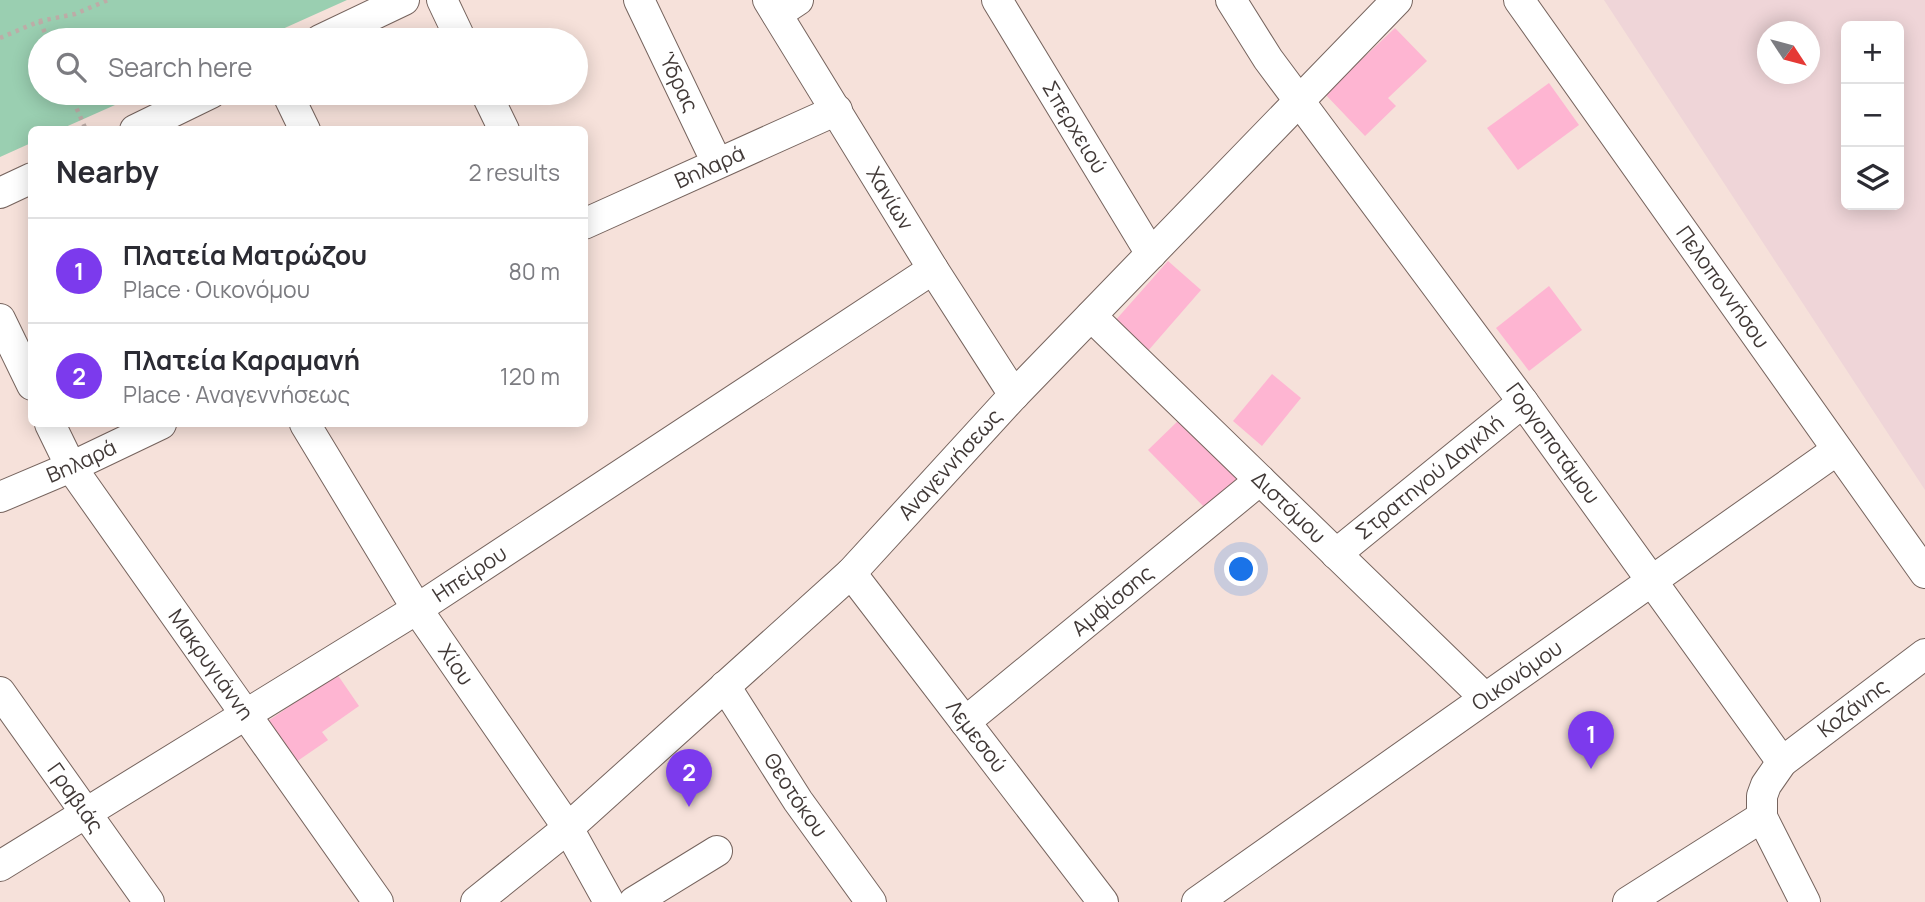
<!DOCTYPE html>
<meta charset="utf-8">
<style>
:root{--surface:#fff;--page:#f7f7f7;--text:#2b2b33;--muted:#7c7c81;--line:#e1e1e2;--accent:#7c3aed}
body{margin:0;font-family:Manrope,sans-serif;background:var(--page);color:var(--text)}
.controls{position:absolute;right:21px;top:21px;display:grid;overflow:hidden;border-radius:10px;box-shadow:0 4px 18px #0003}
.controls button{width:63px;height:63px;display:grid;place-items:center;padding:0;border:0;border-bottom:2px solid var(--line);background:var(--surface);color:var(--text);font:35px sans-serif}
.compass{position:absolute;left:1757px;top:21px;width:63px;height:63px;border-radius:50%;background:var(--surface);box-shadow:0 4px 18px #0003;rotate:126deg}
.you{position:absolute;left:1242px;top:570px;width:24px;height:24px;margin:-18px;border:5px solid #fff;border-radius:50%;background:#1a73e8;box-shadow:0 0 0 10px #1a73e833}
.badge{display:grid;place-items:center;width:46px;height:46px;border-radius:50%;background:var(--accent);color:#fff;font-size:23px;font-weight:700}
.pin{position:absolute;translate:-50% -58px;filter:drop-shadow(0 2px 4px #0008)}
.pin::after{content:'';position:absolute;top:37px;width:24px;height:21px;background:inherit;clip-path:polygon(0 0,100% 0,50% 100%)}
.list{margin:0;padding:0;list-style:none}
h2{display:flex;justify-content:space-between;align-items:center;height:91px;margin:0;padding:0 28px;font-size:30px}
h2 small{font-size:23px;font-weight:400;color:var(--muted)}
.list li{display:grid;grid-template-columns:46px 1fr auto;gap:21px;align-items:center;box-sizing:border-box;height:105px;padding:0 28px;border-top:2px solid var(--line)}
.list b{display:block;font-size:26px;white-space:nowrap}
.list p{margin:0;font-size:23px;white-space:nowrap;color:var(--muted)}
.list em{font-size:23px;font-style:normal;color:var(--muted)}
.icon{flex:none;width:38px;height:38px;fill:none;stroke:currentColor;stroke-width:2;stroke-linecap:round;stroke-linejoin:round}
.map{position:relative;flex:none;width:1925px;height:902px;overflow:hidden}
.search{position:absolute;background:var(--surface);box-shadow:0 4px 18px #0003;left:28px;top:28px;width:560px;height:77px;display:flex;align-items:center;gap:18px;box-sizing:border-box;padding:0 24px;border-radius:38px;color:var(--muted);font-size:26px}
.panel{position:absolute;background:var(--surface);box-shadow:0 4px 18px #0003;left:28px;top:126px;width:560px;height:301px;border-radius:10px}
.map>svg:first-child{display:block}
.education{fill:#efd5d8;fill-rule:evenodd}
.green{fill:#9acfb1}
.building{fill:#feb5d2}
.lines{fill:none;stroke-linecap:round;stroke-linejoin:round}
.street-casing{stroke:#76645e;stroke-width:32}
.path{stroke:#bdaca7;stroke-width:4.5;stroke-dasharray:3.5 5;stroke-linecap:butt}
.street{stroke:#fff;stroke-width:30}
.labels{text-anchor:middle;stroke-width:5;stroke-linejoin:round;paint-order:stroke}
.street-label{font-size:21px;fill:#413937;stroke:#fff}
</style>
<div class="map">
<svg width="1925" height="902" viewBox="0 0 1925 902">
<rect width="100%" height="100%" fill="#f6e1da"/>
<path class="education" d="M1604,0h321v490zM1846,26h53v179h-53zM1768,32h42v42h-42z"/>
<path class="green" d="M0,0h347l-89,40h-218v53h102l-81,36 -29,1 -1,13 -31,14z"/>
<g class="building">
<path d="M1395,28l32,33 -39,37 8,8 -31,30 -40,-42z"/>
<path d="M1549,83l30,42 -61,45 -31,-42z"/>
<path d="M1168,261l33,29 -54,62 -33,-30z"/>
<path d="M1549,286l33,44 -53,41 -33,-43z"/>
<path d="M1272,374l29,24 -39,48 -29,-25z"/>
<path d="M1181,418l62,63 -33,32 -62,-63z"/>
<path d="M337,674l22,32 -37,26 6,8 -32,22 -28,-41z"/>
</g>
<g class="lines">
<defs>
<g id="street">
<path d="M442,0l19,40"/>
<path id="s1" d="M639,0l78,163"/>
<path id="s2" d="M768,0l165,269 81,126"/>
<path id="s3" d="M997,0l154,254"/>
<path id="s4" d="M1231,0l37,59 255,343 259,360"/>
<path id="s5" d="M1519,0l406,573"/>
<path d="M777,14l21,-14"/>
<path d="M320,40l84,-40"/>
<path d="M287,93l18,37"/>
<path d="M486,93l18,37"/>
<path d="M135,130l76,-37"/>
<path d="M0,193l32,-15"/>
<path id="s6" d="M584,224l253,-114"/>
<path id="s7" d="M1091,316l394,382"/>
<path d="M0,319l32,66"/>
<path id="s8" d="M50,424l21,43 307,435"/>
<path id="s9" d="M305,424l112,185 151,219 41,74"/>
<path id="s10" d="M0,497l71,-30 90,-43"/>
<path id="s11" d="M1336,554l187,-152"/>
<path id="s12" d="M851,573l252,329"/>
<path id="s13" d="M725,686l73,115 73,101"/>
<path id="s14" d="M0,692l149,210"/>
<path id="s15" d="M965,722l295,-242"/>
<path id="s16" d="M0,866l417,-257 516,-340"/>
<path id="s17" d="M476,902l92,-74 283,-255 163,-178 383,-395"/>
<path d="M634,902l83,-51"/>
<path id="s18" d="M1197,902l640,-452"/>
<path d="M1628,902l134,-85"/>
<path id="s19" d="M1805,902l-43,-85v-21l4,-11 16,-23 143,-108"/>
</g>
</defs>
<use href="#street" class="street-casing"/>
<g class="path">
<path d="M40,21l8,19"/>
<path d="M0,38l40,-17 35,-7 33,-14"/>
<path d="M70,93l16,37"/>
</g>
<use href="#street" class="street"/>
</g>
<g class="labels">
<g class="street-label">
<text dy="7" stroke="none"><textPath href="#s1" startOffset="91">Ύδρας</textPath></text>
<text dy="7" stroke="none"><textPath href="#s3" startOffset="149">Σπερχειού</textPath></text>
<text dy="7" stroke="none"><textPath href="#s6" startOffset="138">Βηλαρά</textPath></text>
<text dy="7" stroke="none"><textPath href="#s2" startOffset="233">Χανίων</textPath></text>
<text dy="7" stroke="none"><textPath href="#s5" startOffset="352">Πελοποννήσου</textPath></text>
<text dy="7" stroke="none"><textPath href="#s4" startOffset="548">Γοργοποτάμου</textPath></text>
<text dy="7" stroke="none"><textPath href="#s10" startOffset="89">Βηλαρά</textPath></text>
<text dy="7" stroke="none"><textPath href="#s17" startOffset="646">Αναγεννήσεως</textPath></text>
<text dy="7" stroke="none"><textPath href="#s11" startOffset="121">Στρατηγού Δαγκλή</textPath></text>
<text dy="7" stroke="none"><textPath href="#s7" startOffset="275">Διστόμου</textPath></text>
<text dy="7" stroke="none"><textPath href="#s16" startOffset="553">Ηπείρου</textPath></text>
<text dy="7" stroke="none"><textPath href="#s15" startOffset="191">Αμφίσσης</textPath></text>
<text dy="7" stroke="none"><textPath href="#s9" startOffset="284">Χίου</textPath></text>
<text dy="7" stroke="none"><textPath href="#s8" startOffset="290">Μακρυγιάννη</textPath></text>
<text dy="7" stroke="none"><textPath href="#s18" startOffset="392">Οικονόμου</textPath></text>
<text dy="7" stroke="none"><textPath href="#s19" startOffset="245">Κοζάνης</textPath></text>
<text dy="7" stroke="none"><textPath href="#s12" startOffset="206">Λεμεσού</textPath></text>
<text dy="7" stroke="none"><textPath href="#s13" startOffset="130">Θεοτόκου</textPath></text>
<text dy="7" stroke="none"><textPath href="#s14" startOffset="130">Γραβιάς</textPath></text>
</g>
</g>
</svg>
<div class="controls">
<button>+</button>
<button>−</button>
<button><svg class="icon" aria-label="layers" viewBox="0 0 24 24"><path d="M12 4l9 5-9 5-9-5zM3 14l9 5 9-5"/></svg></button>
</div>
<svg class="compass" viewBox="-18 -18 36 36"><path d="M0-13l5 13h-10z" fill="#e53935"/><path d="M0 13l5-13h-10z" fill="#7c7c81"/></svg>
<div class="you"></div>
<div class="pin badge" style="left:1591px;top:769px">1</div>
<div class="pin badge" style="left:689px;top:807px">2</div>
<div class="search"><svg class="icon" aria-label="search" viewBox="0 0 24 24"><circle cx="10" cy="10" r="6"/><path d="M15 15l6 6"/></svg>Search here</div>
<section class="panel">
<h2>Nearby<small>2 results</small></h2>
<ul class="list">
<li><span class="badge">1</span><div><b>Πλατεία Ματρώζου</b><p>Place · Οικονόμου</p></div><em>80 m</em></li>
<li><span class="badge">2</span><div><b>Πλατεία Καραμανή</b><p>Place · Αναγεννήσεως</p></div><em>120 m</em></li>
</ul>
</section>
</div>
